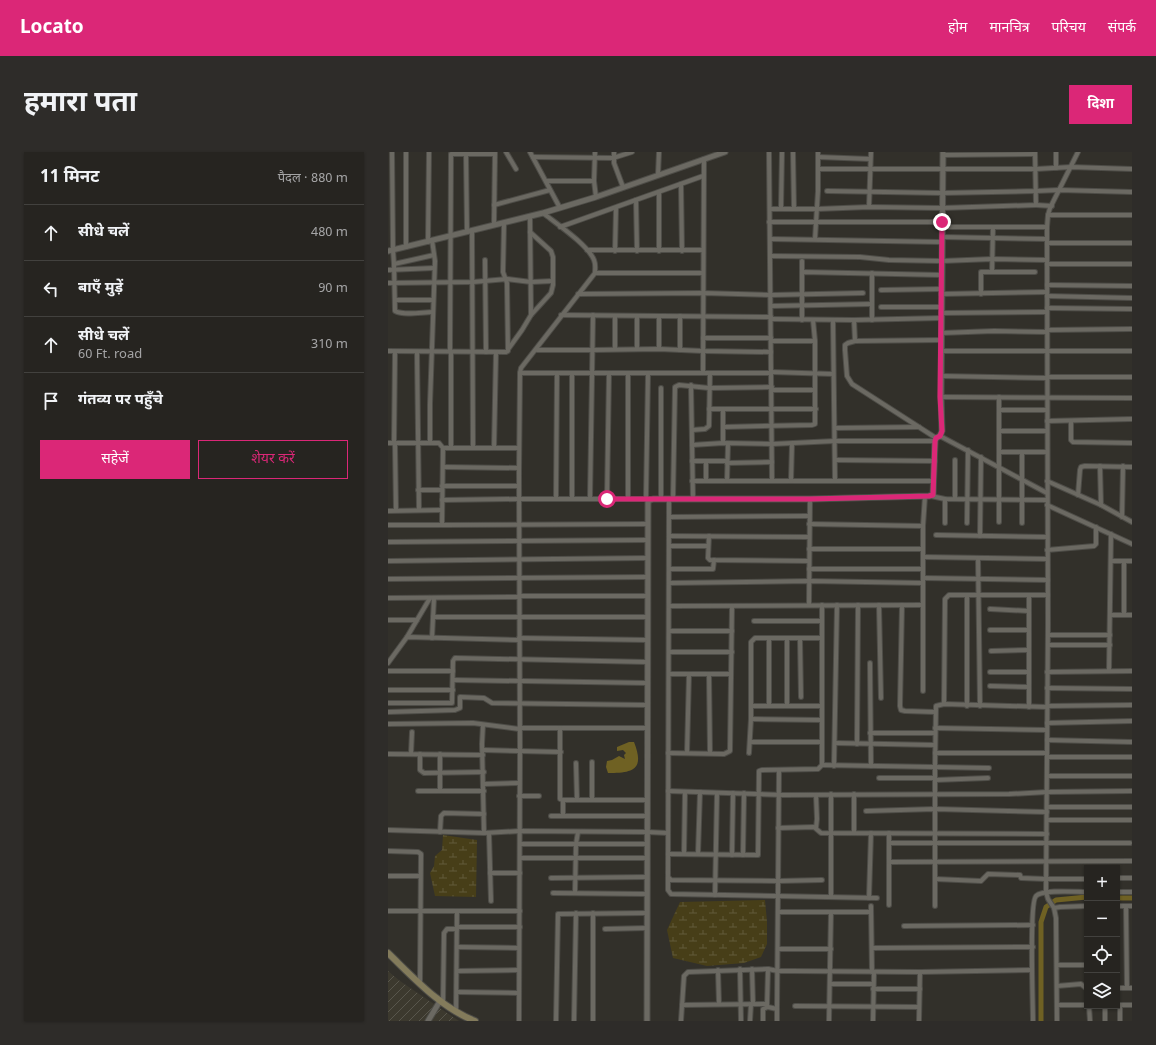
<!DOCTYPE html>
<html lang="hi">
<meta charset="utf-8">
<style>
:root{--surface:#262420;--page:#2e2c29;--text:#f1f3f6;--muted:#a4a4a5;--line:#42413e;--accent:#db2777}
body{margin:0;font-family:Georgia,"Noto Sans Devanagari",serif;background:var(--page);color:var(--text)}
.controls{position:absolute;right:12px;bottom:12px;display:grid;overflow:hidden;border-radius:0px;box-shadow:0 1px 3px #0004}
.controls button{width:36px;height:36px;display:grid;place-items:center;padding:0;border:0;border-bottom:1px solid var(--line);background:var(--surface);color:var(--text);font:20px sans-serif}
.stop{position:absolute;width:12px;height:12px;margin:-9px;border:3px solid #db2777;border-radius:50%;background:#fff}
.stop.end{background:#db2777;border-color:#fff;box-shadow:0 1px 4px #0008}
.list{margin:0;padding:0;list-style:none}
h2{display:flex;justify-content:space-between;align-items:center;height:52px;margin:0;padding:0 16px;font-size:17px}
h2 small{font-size:13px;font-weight:400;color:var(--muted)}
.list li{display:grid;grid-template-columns:26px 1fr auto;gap:12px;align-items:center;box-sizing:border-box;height:56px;padding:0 16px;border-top:1px solid var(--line)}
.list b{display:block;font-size:15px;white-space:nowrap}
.list p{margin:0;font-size:13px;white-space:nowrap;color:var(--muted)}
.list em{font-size:13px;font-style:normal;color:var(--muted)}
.actions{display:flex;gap:8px;padding:12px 16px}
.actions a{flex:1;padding:9px 0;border:1px solid var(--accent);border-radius:0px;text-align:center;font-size:14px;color:var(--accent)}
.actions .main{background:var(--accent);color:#fff}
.icon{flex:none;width:22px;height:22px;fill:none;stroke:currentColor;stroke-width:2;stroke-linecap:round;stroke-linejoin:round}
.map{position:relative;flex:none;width:744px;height:869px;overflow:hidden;border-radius:0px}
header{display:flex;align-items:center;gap:24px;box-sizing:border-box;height:56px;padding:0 20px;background:var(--accent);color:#fff}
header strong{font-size:19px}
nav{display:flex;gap:22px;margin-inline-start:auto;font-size:14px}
.intro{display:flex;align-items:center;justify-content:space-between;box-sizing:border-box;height:96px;padding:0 24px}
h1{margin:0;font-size:28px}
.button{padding:10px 18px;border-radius:0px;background:var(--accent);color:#fff;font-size:14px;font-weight:700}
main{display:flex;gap:24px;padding:0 24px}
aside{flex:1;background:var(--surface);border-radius:0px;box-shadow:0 1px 3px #0004}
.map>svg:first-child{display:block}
.industrial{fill:url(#industrial-furrows)}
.wetland{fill:url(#wetland-marsh)}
.water{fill:#6f6123}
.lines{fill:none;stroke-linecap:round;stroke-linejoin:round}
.canal{stroke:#6f6123;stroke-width:5}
.minor-casing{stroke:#4e4d48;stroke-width:6}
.tertiary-casing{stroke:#4e4d48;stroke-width:7}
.secondary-casing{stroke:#4e4d48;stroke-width:8}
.minor{stroke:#6b6962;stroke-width:4}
.tertiary{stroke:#6b6962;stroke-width:5}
.secondary{stroke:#837b5b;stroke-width:6}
.route{stroke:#db2777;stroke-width:5}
</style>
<header>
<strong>Locato</strong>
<nav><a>होम</a><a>मानचित्र</a><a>परिचय</a><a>संपर्क</a></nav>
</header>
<div class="intro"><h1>हमारा पता</h1><a class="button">दिशा</a></div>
<main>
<aside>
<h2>11 मिनट<small>पैदल · 880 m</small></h2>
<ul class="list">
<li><svg class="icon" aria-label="ahead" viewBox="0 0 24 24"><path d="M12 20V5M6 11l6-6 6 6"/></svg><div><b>सीधे चलें</b></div><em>480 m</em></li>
<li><svg class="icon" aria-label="left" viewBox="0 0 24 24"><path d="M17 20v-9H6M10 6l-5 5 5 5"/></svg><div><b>बाएँ मुड़ें</b></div><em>90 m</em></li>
<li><svg class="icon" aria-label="ahead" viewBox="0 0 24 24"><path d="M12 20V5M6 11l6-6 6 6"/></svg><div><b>सीधे चलें</b><p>60 Ft. road</p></div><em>310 m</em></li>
<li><svg class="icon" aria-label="arrive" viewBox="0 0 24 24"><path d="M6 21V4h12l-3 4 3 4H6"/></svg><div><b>गंतव्य पर पहुँचे</b></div></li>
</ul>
<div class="actions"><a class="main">सहेजें</a><a>शेयर करें</a></div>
</aside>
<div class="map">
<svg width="744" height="869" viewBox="0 0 744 869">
<defs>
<pattern id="industrial-furrows" width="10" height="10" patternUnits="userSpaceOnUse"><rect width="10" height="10" fill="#3c392e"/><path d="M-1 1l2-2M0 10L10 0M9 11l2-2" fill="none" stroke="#58564c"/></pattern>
<pattern id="wetland-marsh" width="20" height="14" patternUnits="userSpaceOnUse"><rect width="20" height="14" fill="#473e18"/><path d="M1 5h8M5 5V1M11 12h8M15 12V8" fill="none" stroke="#615a39"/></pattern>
</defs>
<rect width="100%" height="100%" fill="#32302a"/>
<path class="industrial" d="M0,819l12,10 59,40h-71z"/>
<g class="wetland">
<path d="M55,683l34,5 -1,57 -41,-1 -5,-23 4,-7 1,-10 7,-6z"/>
<path d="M377,748l2,22v22l-6,13 -17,6 -37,3 -34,-8 -6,-28 13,-28z"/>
</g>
<path class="water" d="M241,590h5c11,28 -1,31 -26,31l-2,-6 1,-6 5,-1 7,-4 6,3 -1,-4 2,-2 -3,-3 -6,1v-4z"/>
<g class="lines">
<g class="canal">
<path d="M729,746h15"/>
<path d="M653,869v-99l5,-15 10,-7 31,-3"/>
</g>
<defs>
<g id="minor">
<path d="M4,0l1,98 1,14 40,-9"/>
<path d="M18,0v95"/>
<path d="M118,0l10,17"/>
<path d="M142,0l30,56"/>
<path d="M207,0l-1,29 2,16"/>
<path d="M226,0v11l9,24"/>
<path d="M405,0l1,57"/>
<path d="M668,0v16"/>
<path d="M78,2l1,78"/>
<path d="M555,3l92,-1"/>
<path d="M145,5l80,1 19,-6"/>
<path d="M430,5l52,2"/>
<path d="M430,17h218l35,-2 61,2"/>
<path d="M270,23l1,-23"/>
<path d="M158,29h48"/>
<path d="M293,32l1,67"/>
<path d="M439,39l115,2 94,-2 23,-1 73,2"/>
<path d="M271,40v59"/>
<path d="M248,48l1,51"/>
<path d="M106,53l56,-15"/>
<path d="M648,53l16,1"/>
<path d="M481,55l2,-55"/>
<path d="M382,57h47l52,-2 73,1 94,-3 -1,-53"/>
<path d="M393,57l1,-57"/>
<path d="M660,63h84"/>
<path d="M381,70h173"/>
<path d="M106,73l1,-73"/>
<path d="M172,75l143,-51"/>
<path d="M554,75h105"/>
<path d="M84,79l1,216"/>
<path d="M142,80l21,19 2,6v28l-2,8 -20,22"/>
<path d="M554,85l105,2"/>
<path d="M382,87l172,3"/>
<path d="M427,87l3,-48v-39"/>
<path d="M40,90l1,-90"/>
<path d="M659,91h85"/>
<path d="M199,98h116"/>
<path d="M227,99l1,-43"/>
<path d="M382,104l90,1 29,3 53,1 50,-2 55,1"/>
<path d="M97,108l1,92"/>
<path d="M414,109v11"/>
<path d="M6,112l1,47c10,5 27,1 38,1"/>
<path d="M659,112h85"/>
<path d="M0,118l46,-2"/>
<path d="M604,120l1,-45"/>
<path d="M207,121h108"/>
<path d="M484,121v47"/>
<path d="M0,131l85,-1 34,-3 24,3 22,-1"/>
<path d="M659,133l85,1"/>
<path d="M493,138l61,-1"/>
<path d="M190,142l125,-1 68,2 92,-2"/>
<path d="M553,142l106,-2"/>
<path d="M593,142v-22h54"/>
<path d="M659,144l85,2"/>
<path d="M7,148h38"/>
<path d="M383,154l101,-2"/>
<path d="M493,155h60"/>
<path d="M659,156l85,1"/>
<path d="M553,161l106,-1"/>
<path d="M173,163l210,2"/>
<path d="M271,164v33"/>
<path d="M292,164v34"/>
<path d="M383,167l83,1 87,-2"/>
<path d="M414,168v-48l140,3"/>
<path d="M445,168l2,161"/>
<path d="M466,168l1,21"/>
<path d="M659,178l85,-1"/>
<path d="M553,181l53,-2 53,1"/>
<path d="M315,186h68"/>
<path d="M383,189h44"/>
<path d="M121,196l13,-18 9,-15 -1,-98"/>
<path d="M227,197v-33"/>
<path d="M249,197v-33"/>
<path d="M149,198h56l66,-1 44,2 68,1"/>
<path d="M0,199l118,1 2,-1 -1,-68 -4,-11 1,-49"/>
<path d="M553,199h191"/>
<path d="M29,200l2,158"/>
<path d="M62,200l1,-198h44"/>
<path d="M63,200v96"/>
<path d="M383,220l62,2"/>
<path d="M132,221h251l-2,-221"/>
<path d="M184,221v126"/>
<path d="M240,221v126"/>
<path d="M315,221l1,-214"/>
<path d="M383,221l1,108"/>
<path d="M553,224l106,2"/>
<path d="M659,225h85"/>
<path d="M303,233l2,114"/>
<path d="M273,236v111"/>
<path d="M384,238h43"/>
<path d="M553,245l191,1"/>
<path d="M611,245v125"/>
<path d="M321,257h107"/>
<path d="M611,258h48"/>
<path d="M659,269l85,-2"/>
<path d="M683,269v19l2,2 59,1"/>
<path d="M335,275l89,-2 3,-1v-83l-2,-21"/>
<path d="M447,276l84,-1"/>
<path d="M304,278l13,-1 4,-3 1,-53"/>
<path d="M611,279h48"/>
<path d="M552,284l107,57"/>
<path d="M548,286l-84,-54 -5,-8 -2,-26v-5l3,-2 7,-2 86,-1"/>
<path d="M0,291h51l4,5h76"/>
<path d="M42,291v-39l5,-143 -3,-21"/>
<path d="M335,291v-34"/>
<path d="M6,292l1,-92"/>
<path d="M7,292l1,66"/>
<path d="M304,293l31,-2 49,1 63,-3h100"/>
<path d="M106,296l2,-96"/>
<path d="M611,300h48"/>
<path d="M634,300v71"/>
<path d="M447,308l100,1"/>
<path d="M304,309h35"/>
<path d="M339,311l45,-1"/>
<path d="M712,314l1,39"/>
<path d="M55,315l76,1"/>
<path d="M304,329h242"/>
<path d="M318,329v-20"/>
<path d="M339,329l1,-37"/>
<path d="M403,329l1,-37"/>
<path d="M659,329l54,24 31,17"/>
<path d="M54,334h77"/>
<path d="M30,338h24"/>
<path d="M690,343l2,-25 1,-3 4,-1 47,1"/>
<path d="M543,344l14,3 102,1"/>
<path d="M168,347l1,-126"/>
<path d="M202,347l3,-184"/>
<path d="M219,347l2,-126"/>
<path d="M258,347l2,-125"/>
<path d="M281,347l-1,378 3,3 107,1 44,-1"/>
<path d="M285,347l2,-112 4,-2 30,3 63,-1"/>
<path d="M557,347v24"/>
<path d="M567,347v-39"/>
<path d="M54,348l77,-1h131"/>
<path d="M659,353l85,39"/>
<path d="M0,359l54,-1"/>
<path d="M281,365l140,-1"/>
<path d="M734,365l1,-51"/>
<path d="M579,371l1,-73"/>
<path d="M421,372l114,2"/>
<path d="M0,373h54l1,-77"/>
<path d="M54,373l206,-1"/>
<path d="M548,383l111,2"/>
<path d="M281,384l140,1"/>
<path d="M321,384l-1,22 2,2 99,1"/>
<path d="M592,384l1,-79"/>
<path d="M0,390l260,-2"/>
<path d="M281,394h39"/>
<path d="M421,397h114"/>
<path d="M659,398l47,-4 2,-2v-17"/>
<path d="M535,405l124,2"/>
<path d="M590,406l2,148"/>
<path d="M0,409l260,-3"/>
<path d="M723,409h21"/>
<path d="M736,409v54"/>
<path d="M281,417h44l1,-9"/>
<path d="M421,417h114"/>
<path d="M535,426l125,2"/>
<path d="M0,427l260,-2"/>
<path d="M281,431l140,-2 114,2"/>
<path d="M641,443v112"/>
<path d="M131,444h129"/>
<path d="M0,446l131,-1"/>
<path d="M421,453l1,-106"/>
<path d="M491,453l2,93"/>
<path d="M514,453l-2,101 1,4 4,1 30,1"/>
<path d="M281,454l254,-1"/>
<path d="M602,457l39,2"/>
<path d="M722,463h22"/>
<path d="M45,465h214"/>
<path d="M0,468h29"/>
<path d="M366,469h68"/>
<path d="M602,478h39"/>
<path d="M281,479h63"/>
<path d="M660,483h62"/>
<path d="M19,485l23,-39"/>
<path d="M44,486l2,-40"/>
<path d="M131,486l128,2"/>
<path d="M381,486v68"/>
<path d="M412,487l1,58"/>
<path d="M660,493h62"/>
<path d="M603,499l38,-1"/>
<path d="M281,500h63"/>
<path d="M0,511l19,-26 112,3"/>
<path d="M482,511l1,103"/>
<path d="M0,519h65"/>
<path d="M721,519l2,-137"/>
<path d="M602,520h39"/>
<path d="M659,520l85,-1"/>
<path d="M281,522h62"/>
<path d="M321,522l1,79"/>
<path d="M65,528l194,3"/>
<path d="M602,534l39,1"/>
<path d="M659,536l85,1"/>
<path d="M0,538h65"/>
<path d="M535,539v-165l2,-30"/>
<path d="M0,551h64l1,-42 2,-3 192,4"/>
<path d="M556,552l1,-105 4,-4h99"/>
<path d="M363,554h71"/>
<path d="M399,554v-67"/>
<path d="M579,554v-111"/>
<path d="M659,554l85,-1"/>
<path d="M0,560l67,-2 5,-2v-11l24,1 8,5 155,2"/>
<path d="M363,567l71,1"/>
<path d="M659,571l85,-2"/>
<path d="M0,572l85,-1 46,6"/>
<path d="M95,573l-1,19 2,89"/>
<path d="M131,576h128"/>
<path d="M172,576v71l3,1h84"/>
<path d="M547,576l112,2"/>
<path d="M482,581h65"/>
<path d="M659,588l85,2"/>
<path d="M362,590h72"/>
<path d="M447,591l100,2"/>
<path d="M469,592l1,-139"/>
<path d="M95,598l78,2"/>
<path d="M280,601l56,1 6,-3 2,-145"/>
<path d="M299,601l2,-79"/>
<path d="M361,601l2,-34v-77l4,-4h67"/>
<path d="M547,601h112"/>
<path d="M0,602l95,1"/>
<path d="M23,602l1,-22"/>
<path d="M32,602v16l4,3 60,-1"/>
<path d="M659,605h85"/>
<path d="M204,610v38"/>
<path d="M188,611l1,37"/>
<path d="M434,613l167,3"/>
<path d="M446,614l3,-161"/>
<path d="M659,624h85"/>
<path d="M491,626h56"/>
<path d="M547,628l53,-2"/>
<path d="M96,632l35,-1"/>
<path d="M30,639h66"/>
<path d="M52,639v-37"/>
<path d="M280,639l115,4 226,-1 38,-2 85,-1"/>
<path d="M131,644h20"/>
<path d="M175,648v16"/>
<path d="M659,655h85"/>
<path d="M478,659l69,-2 112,3"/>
<path d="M163,664h96"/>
<path d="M659,668h85"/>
<path d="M390,676l36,-1 7,6 226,1"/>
<path d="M428,676l1,-9 -1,-24"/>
<path d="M0,678l96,3 36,-2 127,1 21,1"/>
<path d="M52,680l1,-16 3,-3 40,1"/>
<path d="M101,681l2,68"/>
<path d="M466,681v-39"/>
<path d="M501,681v72"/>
<path d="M501,691h241"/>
<path d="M132,692h127"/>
<path d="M0,699l30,1 3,2 -1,130"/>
<path d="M280,702l90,1 1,-84 3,-1 56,-1 4,-4v-160"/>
<path d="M296,702l1,-62"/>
<path d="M310,702l2,-62"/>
<path d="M344,703l1,-62"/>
<path d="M355,703l1,-62"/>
<path d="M132,706h127"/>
<path d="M501,710l243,-1"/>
<path d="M102,721h30"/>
<path d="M0,724h32"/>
<path d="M280,725v13l3,4 206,4"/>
<path d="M163,726l96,-1"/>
<path d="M729,726h15"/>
<path d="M547,727l46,2 7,-7 32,1 1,3 25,1h41"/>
<path d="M729,740h15"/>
<path d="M165,741l94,1"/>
<path d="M187,741l1,-49 2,-12"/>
<path d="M327,743l2,-102"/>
<path d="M443,745v-103"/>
<path d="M481,746l2,-65"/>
<path d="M483,754l1,66"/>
<path d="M547,754v-139l1,-61 8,-2 103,3"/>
<path d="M729,754h15"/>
<path d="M738,754l1,82"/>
<path d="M666,756l6,-1 27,-1"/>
<path d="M0,759h132"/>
<path d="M390,760h93"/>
<path d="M205,761v108"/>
<path d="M516,774l129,-1"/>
<path d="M69,775h63"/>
<path d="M217,777l42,-1"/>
<path d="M69,795l62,1"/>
<path d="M484,796l161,-1"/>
<path d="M390,797h53"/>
<path d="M669,813h30"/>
<path d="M352,817l1,52"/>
<path d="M364,817l1,35"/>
<path d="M330,818l1,34"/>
<path d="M69,819l62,-1"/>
<path d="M442,832h43"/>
<path d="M669,834l24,-2 6,5"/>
<path d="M729,836h15"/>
<path d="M485,837h47"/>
<path d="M69,840l62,1"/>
<path d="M55,851l1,-70 3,-4h10"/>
<path d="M294,853l85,-1"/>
<path d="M669,853h30"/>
<path d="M729,853h15"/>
<path d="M732,853v16"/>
<path d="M407,854l124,1"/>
<path d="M701,854l1,15"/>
<path d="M717,854v15"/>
<path d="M389,857l2,-239"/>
<path d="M68,860l1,-101"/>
<path d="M131,869l1,-270 -1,-278 1,-100 1,-5 74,-95c0,-5 1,-8 -1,-13 -6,-15 -37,-36 -51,-47"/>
<path d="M168,869l2,-107 89,-1"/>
<path d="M186,869l2,-108"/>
<path d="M293,869l3,-45 4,-4 80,-3"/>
<path d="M362,869l1,-17"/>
<path d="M375,869v-12l5,-2"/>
<path d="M389,869v-12l-9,-2 -1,-1 1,-37 10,2h13l129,1 112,-2"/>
<path d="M441,869l2,-109"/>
<path d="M485,869l1,-49"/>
<path d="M531,869l1,-49"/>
<path d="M645,869c0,-16 -4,-118 3,-125 7,-7 40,-4 51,-4"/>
<path d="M669,869l-1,-103 -2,-10 -6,-9 -2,-7 2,-269 -1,-396 1,-12 2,-7 28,-56"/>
</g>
<g id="tertiary">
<path d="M0,99l155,-38 53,-16 129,-45"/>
<path d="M40,869l12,-20"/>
<path d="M259,869l1,-520 5,-2h157l119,-3 4,-1 2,-54 1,-3 4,-2 2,-5 -1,-34 2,-245"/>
</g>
<path id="secondary" d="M0,801c26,25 53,55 87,68"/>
</defs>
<use href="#minor" class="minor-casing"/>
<use href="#tertiary" class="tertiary-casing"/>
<use href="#secondary" class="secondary-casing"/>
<use href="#minor" class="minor"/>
<use href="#tertiary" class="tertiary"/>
<use href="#secondary" class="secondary"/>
</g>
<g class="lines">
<path class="route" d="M219,347h203l119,-3 4,-1 2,-54 1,-3 4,-2 2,-5 -2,-34 2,-175"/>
</g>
</svg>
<div class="controls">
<button>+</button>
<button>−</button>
<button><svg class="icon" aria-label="locate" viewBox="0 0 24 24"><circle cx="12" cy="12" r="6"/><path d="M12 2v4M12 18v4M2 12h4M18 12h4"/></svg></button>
<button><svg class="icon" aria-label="layers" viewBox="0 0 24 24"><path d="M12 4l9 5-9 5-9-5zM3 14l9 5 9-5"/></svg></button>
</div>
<div class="stop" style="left:219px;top:347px"></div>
<div class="stop end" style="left:554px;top:70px"></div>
</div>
</main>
